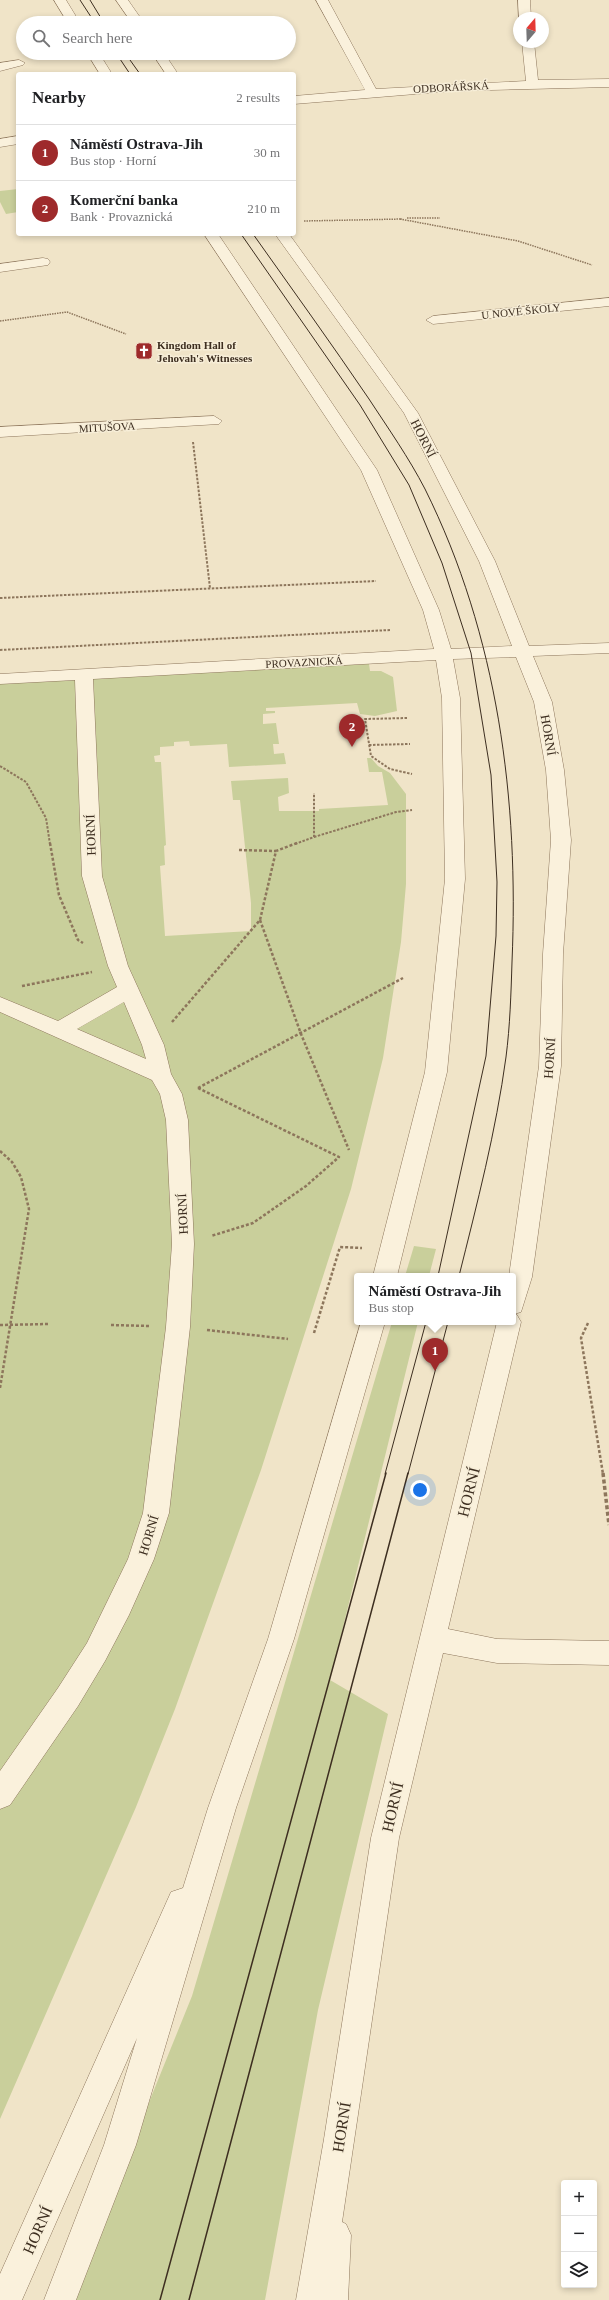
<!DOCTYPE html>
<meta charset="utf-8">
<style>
:root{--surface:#fff;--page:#f6f6f6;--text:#202124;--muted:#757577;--line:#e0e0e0;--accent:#9e2a2b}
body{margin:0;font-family:"Times New Roman",serif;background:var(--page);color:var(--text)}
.controls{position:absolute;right:12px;bottom:12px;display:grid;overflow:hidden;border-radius:4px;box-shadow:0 2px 6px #0003}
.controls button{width:36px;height:36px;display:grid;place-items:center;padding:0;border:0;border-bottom:1px solid var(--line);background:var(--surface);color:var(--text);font:20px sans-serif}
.compass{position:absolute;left:513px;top:12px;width:36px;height:36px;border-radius:50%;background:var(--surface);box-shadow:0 2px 6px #0003;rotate:19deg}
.you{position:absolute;left:420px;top:1490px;width:14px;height:14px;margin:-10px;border:3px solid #fff;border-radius:50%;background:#1a73e8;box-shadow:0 0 0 6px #1a73e833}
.badge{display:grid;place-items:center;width:26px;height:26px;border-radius:50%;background:var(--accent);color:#fff;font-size:13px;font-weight:700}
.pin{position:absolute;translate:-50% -33px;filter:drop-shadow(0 1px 2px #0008)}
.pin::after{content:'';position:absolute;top:21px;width:14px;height:12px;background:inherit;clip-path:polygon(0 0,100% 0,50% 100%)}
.popup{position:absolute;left:354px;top:1273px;width:162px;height:52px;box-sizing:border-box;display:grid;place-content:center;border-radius:4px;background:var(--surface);filter:drop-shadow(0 1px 3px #0005);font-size:13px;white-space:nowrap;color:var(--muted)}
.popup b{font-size:15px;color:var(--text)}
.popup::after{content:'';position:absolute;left:50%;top:100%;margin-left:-8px;border:8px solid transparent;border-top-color:var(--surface)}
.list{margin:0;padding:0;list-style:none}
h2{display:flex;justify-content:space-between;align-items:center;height:52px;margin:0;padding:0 16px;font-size:17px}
h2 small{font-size:13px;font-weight:400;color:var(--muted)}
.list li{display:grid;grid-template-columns:26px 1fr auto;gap:12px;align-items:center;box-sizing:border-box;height:56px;padding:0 16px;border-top:1px solid var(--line)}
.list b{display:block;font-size:15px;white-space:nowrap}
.list p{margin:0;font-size:13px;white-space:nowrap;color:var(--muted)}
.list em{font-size:13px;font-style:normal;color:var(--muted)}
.icon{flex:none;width:22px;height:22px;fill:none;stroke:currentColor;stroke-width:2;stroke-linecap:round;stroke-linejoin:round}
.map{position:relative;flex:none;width:609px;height:2300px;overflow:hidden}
.search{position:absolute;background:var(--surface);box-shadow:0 2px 6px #0003;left:16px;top:16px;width:280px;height:44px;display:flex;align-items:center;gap:10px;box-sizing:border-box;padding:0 14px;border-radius:22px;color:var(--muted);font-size:15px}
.panel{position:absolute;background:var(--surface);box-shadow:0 2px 6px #0003;left:16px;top:72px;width:280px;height:164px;border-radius:4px}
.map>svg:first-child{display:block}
.green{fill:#c9cf9b}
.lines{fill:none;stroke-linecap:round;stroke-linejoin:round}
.minor-casing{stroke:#8d765c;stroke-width:1}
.path-far3{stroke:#8d765c;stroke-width:1.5;stroke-dasharray:1.5 1;stroke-linecap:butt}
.path-far2{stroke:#8d765c;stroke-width:2;stroke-dasharray:2.5 1.5;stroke-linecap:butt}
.path-far1{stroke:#8d765c;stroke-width:2.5;stroke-dasharray:3 2;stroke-linecap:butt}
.path{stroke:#8d765c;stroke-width:3.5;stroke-dasharray:4 2.5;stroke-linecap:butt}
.minor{fill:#faf1dc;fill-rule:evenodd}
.tram-far1{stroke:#3d2e20;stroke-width:1}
.tram{stroke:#3d2e20;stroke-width:1.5}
.labels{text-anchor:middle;stroke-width:3;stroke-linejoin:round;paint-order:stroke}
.far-street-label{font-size:11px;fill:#3d2e20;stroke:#f7eed8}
.far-poi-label{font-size:11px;font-weight:bold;fill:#3d2e20;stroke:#f7eed8;text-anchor:start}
.street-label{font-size:13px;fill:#3d2e20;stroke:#f7eed8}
.near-street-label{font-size:16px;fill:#3d2e20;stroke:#f7eed8}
</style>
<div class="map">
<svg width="609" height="2300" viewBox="0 0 609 2300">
<rect width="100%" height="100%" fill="#f0e4c8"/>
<g class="green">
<path d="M18,189v23l-12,2 -6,-12v-11z"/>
<path d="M369,664l1,7h11l12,6 4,34 -22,5 -15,-2 -3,-11 -91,5v3h9v2l-12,1v10l13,-1 3,21h-6l1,10 10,-1 2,11 -57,3 -2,-23 -37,2 -1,-5 -15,1v4l-14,1v8l-6,1 1,6h6l5,83 -2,1 1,19 -5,1 5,70 86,-5v-28l-11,-103h-7l-2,-19 57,-3 1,15 -11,4 1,14h40v-2l69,-4 -6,-33h-13l-2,-14h4l7,8 12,7 16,21v90l-5,58 -18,116 -32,131 -90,281 -86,239 -39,98 -136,312v-1436z"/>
<path d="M414,1246l22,3 -7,27h-24z"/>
<path d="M392,1322h26l-88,358 58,34 -70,296 -53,290h-196l123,-304z"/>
</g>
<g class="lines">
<defs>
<g id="minor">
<path d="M54,0h12l14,23h-12z"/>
<path d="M116,0h12l16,23h-12z"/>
<path d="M316,0h12l48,89 150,-8 -4,-39h12l4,38 71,-1v8l-157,4 -158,13v-8l71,-6z"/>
<path d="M518,0h12l1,18h-12z"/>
<path d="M87,53h12l13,21h-12z"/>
<path d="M152,53h12l14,21h-12z"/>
<path d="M19,60l6,3 -2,2 -23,6v-8z"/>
<path d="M18,136v8l-18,3v-8z"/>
<path d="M204,234h14l159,236 62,140 12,39 61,-3 -33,-85 -75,-148 -129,-179h14l129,179 77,148 34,85 80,-3v10l-76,3 19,46 12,68 7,70 -8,114 -2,112 -29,211 -11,35 -7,2 3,1 4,7 -73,307 49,10 112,2v24l-112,-2 -54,-10 -44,185 -57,384 4,2 5,11 -3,65h-52l28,-161 47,-301 126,-516h16v-46h-4l30,-210 4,-112 8,-114 -5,-70 -12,-68 -18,-45 -63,2 7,39 5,181 -18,193 -50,204h-24l52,-204 20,-193 -3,-181 -6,-38 -343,19 9,197 26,90 36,79 7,29 11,20 6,26 6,124 -4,83 -21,186 -15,46 -25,56 -24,46 -27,45 -68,99 -10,4v-38l58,-83 29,-45 41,-84 15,-46 23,-186 6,-83 -6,-124 -6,-26 -8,-14 -152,-68v-15l58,24 59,-34 -9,-21 -26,-90 -7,-196 -75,4v-10l434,-25 -11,-39 -62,-140zM124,1002l18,43 4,14 -69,-30z"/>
<path d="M43,258l5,1 2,3 -2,3 -48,7v-8z"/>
<path d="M609,298v8l-176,18 -7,-4 7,-4z"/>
<path d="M214,416l8,5 -3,3 -219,13v-10z"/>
<path d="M361,1322h24l-91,317 -58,169 -100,337 -60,155h-32l60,-155 33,-107 -115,262h-22v-26l171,-382 12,-4 25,-80 60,-169z"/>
</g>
</defs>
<use href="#minor" class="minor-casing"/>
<g class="path-far3">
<path d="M407,218h33"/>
<path d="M400,219l118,22 74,24"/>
<path d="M304,221l98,-2"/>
<path d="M0,321l67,-9 59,22"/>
</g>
<g class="path-far2">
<path d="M193,442l17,146"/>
<path d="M0,598l376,-17"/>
<path d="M0,650l390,-20"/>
<path d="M407,718l-42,1 6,37 19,13 22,5"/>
<path d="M369,745l41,-1"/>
<path d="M0,766l26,16 20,36 4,26"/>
<path d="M314,837l82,-25 16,-2"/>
<path d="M295,844l19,-7v-44"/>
</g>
<g class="path-far1">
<path d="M50,843l9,52 19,45 5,3"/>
<path d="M239,850l37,1"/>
<path d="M260,920l41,114 48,116"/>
<path d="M22,986l70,-14"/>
<path d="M172,1022l88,-102 16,-69 21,-8"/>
<path d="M198,1088l141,69 -33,29 -53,37 -42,13"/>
<path d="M198,1088l205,-110"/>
<path d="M0,1151l12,11 9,15 8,32 -29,179"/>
<path d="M588,1323l-7,15 22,136"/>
<path d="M0,1325l49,-1"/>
<path d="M111,1325l38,1"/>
<path d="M207,1330l81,9"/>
<path d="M314,1333l26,-86 22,1"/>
</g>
<path class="path" d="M603,1473l6,52"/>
<use href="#minor" class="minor"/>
<g class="tram-far1">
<path d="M80,0l15,23"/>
<path d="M90,0l14,23"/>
<path d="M116,53l14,21"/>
<path d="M125,53l15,21"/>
<path d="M241,234l119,171 49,80 33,78 29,90 20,122 6,107 -1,54 -10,120 -48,220"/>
<path d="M253,234c39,55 78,109 116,165 19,29 40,59 56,90 73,147 94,311 87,473 -1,32 -2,64 -6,95 -10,74 -29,147 -47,219"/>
<path d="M385,1474l41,-152"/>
<path d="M408,1474l40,-152"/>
</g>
<g class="tram">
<path d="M160,2300l226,-827"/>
<path d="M189,2300l219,-827"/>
</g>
</g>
<defs>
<symbol id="church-square" viewBox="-11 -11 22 22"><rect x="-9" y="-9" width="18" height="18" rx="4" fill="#9e2a2b" stroke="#f7eed8"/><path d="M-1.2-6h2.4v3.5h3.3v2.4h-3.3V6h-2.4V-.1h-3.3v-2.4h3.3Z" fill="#fff"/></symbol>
</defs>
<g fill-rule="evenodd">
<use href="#church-square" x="134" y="341" width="20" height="20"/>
</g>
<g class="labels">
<g class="far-street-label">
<text transform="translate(451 87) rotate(-3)" y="4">ODBORÁŘSKÁ</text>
<text transform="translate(521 311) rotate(-6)" y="4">U NOVÉ ŠKOLY</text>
<text transform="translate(107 427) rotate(-3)" y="4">MITUŠOVA</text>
<text transform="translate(304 662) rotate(-3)" y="4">PROVAZNICKÁ</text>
</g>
<g class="far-poi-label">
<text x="157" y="349">Kingdom Hall of<tspan x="157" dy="13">Jehovah's Witnesses</tspan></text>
</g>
<g class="street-label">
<text transform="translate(424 438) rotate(63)" y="5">HORNÍ</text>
<text transform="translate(549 735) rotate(80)" y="5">HORNÍ</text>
<text transform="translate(90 835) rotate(-92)" y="5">HORNÍ</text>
<text transform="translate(549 1058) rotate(-86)" y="5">HORNÍ</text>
<text transform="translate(182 1214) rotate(-93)" y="5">HORNÍ</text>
<text transform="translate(148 1535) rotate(-73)" y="5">HORNÍ</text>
</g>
<g class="near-street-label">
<text transform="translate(468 1492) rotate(-76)" y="6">HORNÍ</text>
<text transform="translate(392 1807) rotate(-77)" y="6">HORNÍ</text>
<text transform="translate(341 2127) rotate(-81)" y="6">HORNÍ</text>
<text transform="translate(37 2230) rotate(-66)" y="6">HORNÍ</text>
</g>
</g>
</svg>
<div class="controls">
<button>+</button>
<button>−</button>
<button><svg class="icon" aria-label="layers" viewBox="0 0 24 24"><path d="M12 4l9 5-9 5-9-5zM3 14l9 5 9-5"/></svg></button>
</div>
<svg class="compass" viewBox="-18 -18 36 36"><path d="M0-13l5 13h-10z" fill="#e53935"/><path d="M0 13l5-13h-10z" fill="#757577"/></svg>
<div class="you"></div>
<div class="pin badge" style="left:435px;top:1371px">1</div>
<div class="popup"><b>Náměstí Ostrava-Jih</b>Bus stop</div>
<div class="pin badge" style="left:352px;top:747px">2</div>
<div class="search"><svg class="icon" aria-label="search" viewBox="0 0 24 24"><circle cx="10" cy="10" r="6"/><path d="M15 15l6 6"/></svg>Search here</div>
<section class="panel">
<h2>Nearby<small>2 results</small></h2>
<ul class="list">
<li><span class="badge">1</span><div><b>Náměstí Ostrava-Jih</b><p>Bus stop · Horní</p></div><em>30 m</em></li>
<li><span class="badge">2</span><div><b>Komerční banka</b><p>Bank · Provaznická</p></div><em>210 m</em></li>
</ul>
</section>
</div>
